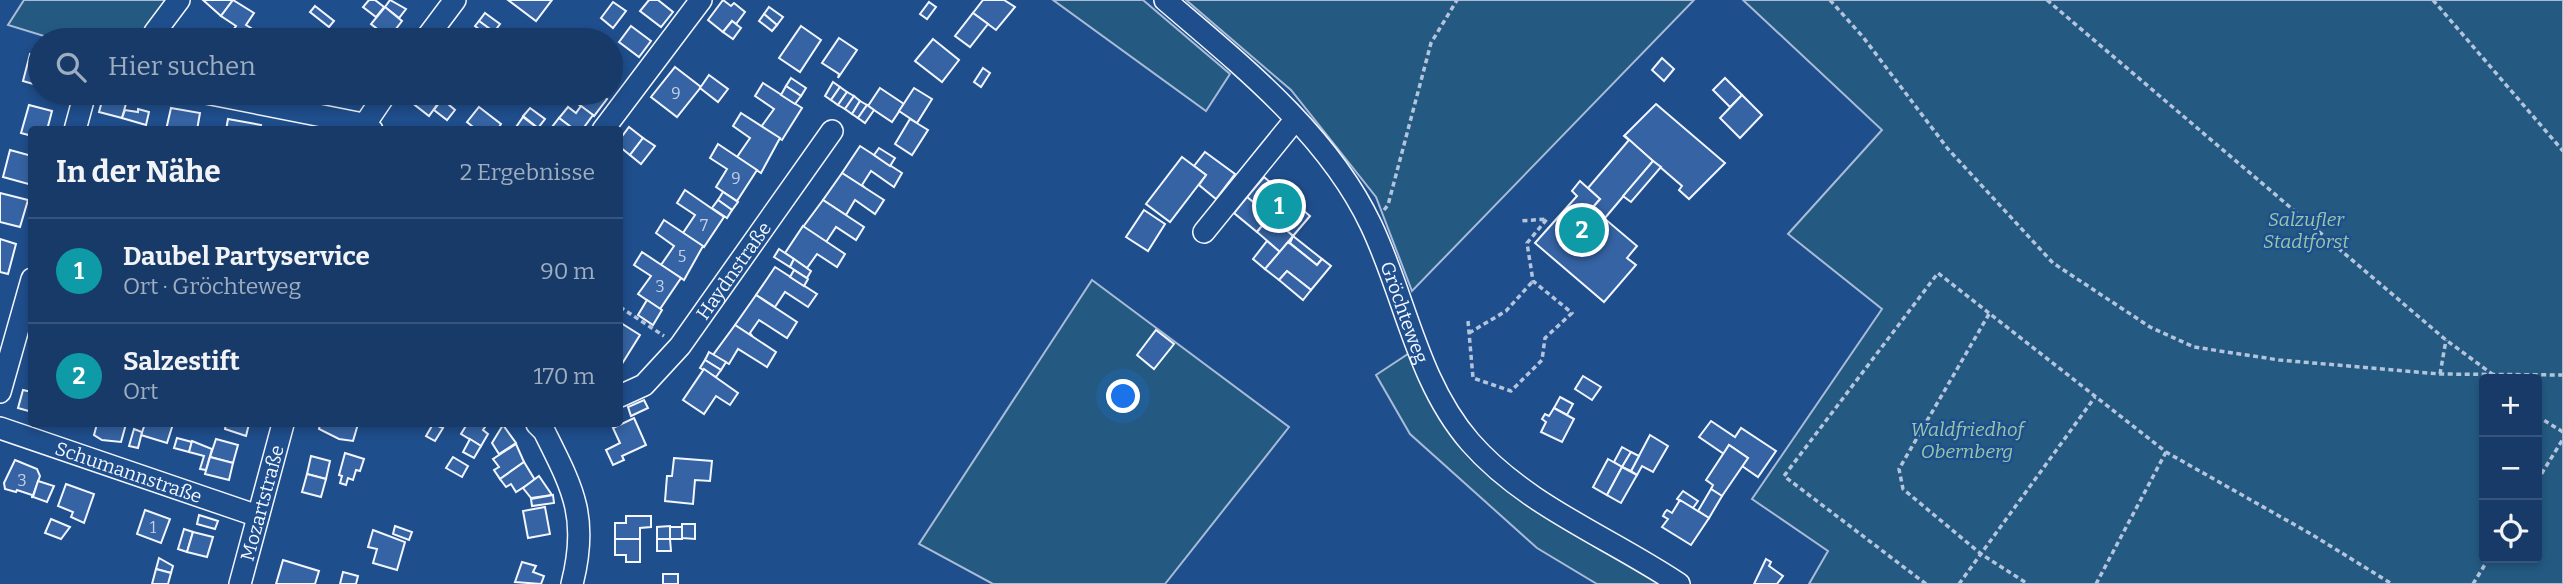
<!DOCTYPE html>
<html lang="de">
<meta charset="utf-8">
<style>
:root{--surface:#173a69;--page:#244571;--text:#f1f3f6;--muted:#9eadc0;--line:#36547d;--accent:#8abfa5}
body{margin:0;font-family:Bitter,serif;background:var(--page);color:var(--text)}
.controls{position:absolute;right:21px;bottom:21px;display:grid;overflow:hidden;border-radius:7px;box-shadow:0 4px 10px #0003}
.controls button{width:63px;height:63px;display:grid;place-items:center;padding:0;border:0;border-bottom:2px solid var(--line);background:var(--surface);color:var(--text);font:35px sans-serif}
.you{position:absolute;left:1124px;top:397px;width:24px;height:24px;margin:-18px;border:5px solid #fff;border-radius:50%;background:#1a73e8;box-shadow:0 0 0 10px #1a73e833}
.badge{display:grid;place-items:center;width:46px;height:46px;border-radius:50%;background:var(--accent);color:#fff;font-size:23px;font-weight:700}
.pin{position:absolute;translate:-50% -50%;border:4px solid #fff;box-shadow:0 2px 7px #0006}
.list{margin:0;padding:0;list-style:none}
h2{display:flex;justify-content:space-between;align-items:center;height:91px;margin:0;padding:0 28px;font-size:30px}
h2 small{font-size:23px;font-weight:400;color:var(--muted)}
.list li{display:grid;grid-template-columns:46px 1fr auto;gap:21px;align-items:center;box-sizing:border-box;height:105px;padding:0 28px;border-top:2px solid var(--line)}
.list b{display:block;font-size:26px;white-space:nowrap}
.list p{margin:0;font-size:23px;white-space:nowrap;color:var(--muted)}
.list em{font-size:23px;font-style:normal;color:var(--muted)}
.icon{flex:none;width:38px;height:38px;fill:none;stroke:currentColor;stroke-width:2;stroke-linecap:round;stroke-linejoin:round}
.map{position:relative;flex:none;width:2563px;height:584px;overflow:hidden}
.search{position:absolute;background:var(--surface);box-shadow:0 4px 10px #0003;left:28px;top:28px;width:595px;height:77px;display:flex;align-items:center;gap:18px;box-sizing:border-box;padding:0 24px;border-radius:38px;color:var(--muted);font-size:26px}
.panel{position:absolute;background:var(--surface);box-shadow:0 4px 10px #0003;left:28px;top:126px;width:595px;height:301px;border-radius:7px}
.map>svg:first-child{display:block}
.green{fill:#245a82;stroke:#a8bbd7;stroke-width:2;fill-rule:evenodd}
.building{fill:#3563a3;stroke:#f2f6ff;stroke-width:2}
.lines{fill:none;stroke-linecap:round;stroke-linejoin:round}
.minor-casing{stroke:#f2f6ff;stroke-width:24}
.path{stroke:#b3c4dc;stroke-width:3.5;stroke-dasharray:5 3.5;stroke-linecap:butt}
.minor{stroke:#1f4e8c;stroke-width:21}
.labels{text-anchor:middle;stroke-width:5;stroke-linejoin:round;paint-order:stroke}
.number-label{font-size:16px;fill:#c3d1e8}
.park-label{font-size:19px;font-style:italic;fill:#97c8a6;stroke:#1f4e8c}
.street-label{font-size:19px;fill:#f2f6ff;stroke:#1f4e8c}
</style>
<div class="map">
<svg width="2563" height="584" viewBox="0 0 2563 584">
<rect width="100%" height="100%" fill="#1f4e8c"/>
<g class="green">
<path d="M24,0h148l-26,40h-89l-49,-15z"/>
<path d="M1053,0h90l87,74 -24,37z"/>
<path d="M1186,0h508l-282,291 -36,-94 -85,-107z"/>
<path d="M1743,0h820v584h-754l19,-33 -76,-52 130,-190 -94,-75 94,-104zM2484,379h53v179h-53z"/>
<path d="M1092,280l197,147 -124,157h-172l-74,-40z"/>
<path d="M1414,350l26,67 223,167h-66l-60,-36 -127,-114 -34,-59z"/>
</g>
<g class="building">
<path d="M203,0h30l-12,16z"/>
<path d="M233,0l21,13 -8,12 5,3 -8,12h-17l10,-14 -15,-10z"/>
<path d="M369,0h6l9,7 -8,10 -13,-10z"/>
<path d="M390,0l16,9 -7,9 -14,-11z"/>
<path d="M508,0h44l-16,21z"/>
<path d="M649,0h9l15,12 -12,15 -21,-16z"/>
<path d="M723,0l8,6 3,-3 11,9 -9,12 -4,-3 -9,11 -15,-12z"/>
<path d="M983,0h21l11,7 -19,23 -23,-17z"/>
<path d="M613,2l13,9 -13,17 -12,-10z"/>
<path d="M929,2l7,5 -9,12 -7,-5z"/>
<path d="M315,6l19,15 -5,6 -19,-15z"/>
<path d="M385,7l17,14 -13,17 -18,-14z"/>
<path d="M769,7l14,10 -6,8 -13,-11z"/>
<path d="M485,13l15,11 -6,8 -15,-11z"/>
<path d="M973,13l15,11 -18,23 -15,-11z"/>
<path d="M764,14l13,11 -5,6 -13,-10z"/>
<path d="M479,21l15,11 -5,5 -14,-11z"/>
<path d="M732,21l9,7 -8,11 -10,-7z"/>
<path d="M631,26l20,15 -12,16 -20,-15z"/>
<path d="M801,26l20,14 -21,32 -21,-14z"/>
<path d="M839,38l18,12 -19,28 1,-4 -17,-11z"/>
<path d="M933,39l26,21 -17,22 -27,-21z"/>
<path d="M30,54l10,3v29l-17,-5z"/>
<path d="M1662,58l12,11 -10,12 -12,-11z"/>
<path d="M675,67l26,20 -24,30 -26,-20z"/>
<path d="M983,68l7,5 -9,14 -7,-5z"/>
<path d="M709,75l19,14 -10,13 -18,-14z"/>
<path d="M791,78l15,10 -5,8 -15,-10z"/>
<path d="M1725,78l17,17 -12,12 -17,-17z"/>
<path d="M833,82l7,5 -9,13 -6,-4z"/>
<path d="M763,83l39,25 -20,32 -21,-13 13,-18 -19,-13z"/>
<path d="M786,86l15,10 -6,8 -14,-9z"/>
<path d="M840,87l7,5 -9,13 -7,-5z"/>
<path d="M880,88l24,16 -12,18 -24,-16z"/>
<path d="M914,88l18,11 -15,24 -18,-12z"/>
<path d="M847,92l7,4 -9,13 -7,-4z"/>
<path d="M418,93h23l3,2 -15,21 -18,-14z"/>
<path d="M598,93l9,6 -13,17 -21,-16 5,-7z"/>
<path d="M104,94l23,6 -5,18 -23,-6z"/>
<path d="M1742,95l20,20 -22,23 -20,-20z"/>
<path d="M854,96l6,5 -8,13 -7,-5z"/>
<path d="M442,99l13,11 -8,10 -13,-10z"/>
<path d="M860,101l7,4 -9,13 -6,-4z"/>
<path d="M1656,104l69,59 -36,36 -10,-9 3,-4 -58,-50z"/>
<path d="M29,105l23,6 -5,19h-15v6l-11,-3z"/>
<path d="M867,105l7,5 -9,13 -7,-5z"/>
<path d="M581,106l12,9 -11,15h-7l-16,-12 9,-11 8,6z"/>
<path d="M479,107l22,17 -4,6h-26l2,-3 -6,-5z"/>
<path d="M171,108l29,5 -3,17h-31z"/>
<path d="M530,108l15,11 -7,9 -15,-12z"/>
<path d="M138,109l11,3 -3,13 -24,-7 3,-8 13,2z"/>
<path d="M741,113l39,25 -19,35 -24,-16 13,-19 -17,-12z"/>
<path d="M523,117l17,13h-26z"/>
<path d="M559,118l16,12 -23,-3z"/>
<path d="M228,119l33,6 -1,5h-34z"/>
<path d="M910,119l18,11 -16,25 -17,-11z"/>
<path d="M629,127l14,11 -13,17 -10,-8v-8z"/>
<path d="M1624,135l29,26 -48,57 -13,-10 8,-9 -12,-11 41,-48z"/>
<path d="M643,138l12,8 -14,18 -11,-9z"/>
<path d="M718,144l39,26 -20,31 -21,-14 11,-18 -17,-11z"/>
<path d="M860,146l42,27 -8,14 -23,-16 -9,14 3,3 -23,-15z"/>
<path d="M879,148l16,10 -5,8 -16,-11z"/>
<path d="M10,150l22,6v29l-29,-8z"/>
<path d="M1205,152l30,22 -19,25 -17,-14 7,-10 -12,-9z"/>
<path d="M1182,157l24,18 -36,47 -24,-18z"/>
<path d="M1653,161l8,6 -30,35 -8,-6z"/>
<path d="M842,173l42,27 -9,14 -20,-14 -9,15 -23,-15z"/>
<path d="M1264,177l46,39 -17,20 -46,-39z"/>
<path d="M1580,181l20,18 -8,9 45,38 -10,12 9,7 -32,37 -69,-59 42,-47 -5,-5z"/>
<path d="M685,190l39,27 -20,30 -21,-14 12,-18 -18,-12z"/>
<path d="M723,192l15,10 -6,8 -14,-10z"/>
<path d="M0,193l28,7 -8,27 -20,-5z"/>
<path d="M1247,197l23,19 -13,16 -23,-19z"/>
<path d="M718,200l14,10 -5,8 -15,-10z"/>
<path d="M823,200l41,27 -8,13 -20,-13 -10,15 -23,-15z"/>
<path d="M1144,210l21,14 -17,27 -22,-14z"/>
<path d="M1270,216l23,20 -13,16 -23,-20z"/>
<path d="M664,220l39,26 -19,34 -23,-15 13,-19 -18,-13z"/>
<path d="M803,226l42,28 -8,13 -20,-13 -10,14 -22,-15z"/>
<path d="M1293,236l29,23 -5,6 -27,-22z"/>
<path d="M0,239l16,5 -8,30 -8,-2z"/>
<path d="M1267,241l13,11 -15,17 -12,-10z"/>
<path d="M1288,242l29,23 5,-6 9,7 -20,24 -24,-19 -8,9 -14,-11z"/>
<path d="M779,249l15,10 -4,8 -16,-10z"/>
<path d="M642,252l39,26 -21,31 -22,-15 13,-18 -17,-11z"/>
<path d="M794,259l17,12 -4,7 -17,-11z"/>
<path d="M775,267l42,27 -9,13 -23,-15 -10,15 -19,-12z"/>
<path d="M794,270l14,9 -4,7 -14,-9z"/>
<path d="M1287,271l24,19 -8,10 -24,-20z"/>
<path d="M756,295l41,27 -10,16 -28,-18 -9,13 3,4 -18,-12z"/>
<path d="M647,300l15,10 -9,15 -15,-10z"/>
<path d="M621,323l19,12 -20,32v-41z"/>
<path d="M735,325l41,27 -9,15 -29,-18 -9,15 -16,-9z"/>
<path d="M1156,330l18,14 -20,25 -17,-14z"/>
<path d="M709,352l17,10 -5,8 -16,-10z"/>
<path d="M705,360l16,10 -5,7 -16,-9z"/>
<path d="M704,369l34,24 -8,12 -14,-9 -12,18 -21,-14z"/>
<path d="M1583,376l18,11 -9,13 -17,-11z"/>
<path d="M23,390l9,2v20l-14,-4z"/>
<path d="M1560,397l13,7 -6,11 -13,-7z"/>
<path d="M644,400l4,8 -17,8 -3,-9z"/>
<path d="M1554,408l20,11 -12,23 -21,-10 5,-10 -4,-3 3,-5 4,2z"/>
<path d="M634,418l12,27 -24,11 2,4 -11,5 -7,-15 14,-7 -7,-15z"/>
<path d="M1711,421l24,16 6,-9 35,23 -18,26 -16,-11 6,-8 -19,-13 -5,9 -25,-17z"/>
<path d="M97,424h29l-5,18 -19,-2 -8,-5z"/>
<path d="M145,424h28l-6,19 -26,-8z"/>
<path d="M226,424h23l-3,12 -21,-7z"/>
<path d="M320,424h38l-5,17 -14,-2 -20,-10z"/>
<path d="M433,424l10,4 -8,13 -9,-5z"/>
<path d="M467,424h20l-4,6 5,4 -7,12 -20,-12z"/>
<path d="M503,425l13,18 -17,11 -7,-11z"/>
<path d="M134,429l8,3 -4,16 -9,-2z"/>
<path d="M1650,435l18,11 -15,26 -11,-6 -5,9 -6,-4z"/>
<path d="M177,438l15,4 -3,10 -15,-4z"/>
<path d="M216,439l22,6 -5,18 -23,-6z"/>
<path d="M470,439l11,7 -7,12 -11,-6z"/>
<path d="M192,441l20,8 -6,21 -6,-1 4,-13 -15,-4z"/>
<path d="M516,444l8,18 -24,17 -6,-9 5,-3 -6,-8z"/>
<path d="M1729,445l19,13 -26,38 -11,-7 2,-4 -7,-5z"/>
<path d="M1622,447l9,5 -9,15 -8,-5z"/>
<path d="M1631,452l8,4 -8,15 -9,-4z"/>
<path d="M345,453l19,6 -4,12 -4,-1 -3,10 -5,-2 -2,7 -6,-2 2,-7 -3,-1z"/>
<path d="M311,456l19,5 -4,18 -19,-5z"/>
<path d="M210,457l23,6 -4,17 -24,-6z"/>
<path d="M453,457l15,9 -6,11 -16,-9z"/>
<path d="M674,458l38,3 -2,20 -15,-1 -2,24 -28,-3 2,-25h5z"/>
<path d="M1608,459l14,8 -15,28 -14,-8z"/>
<path d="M15,460l22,9 3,7 -8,22v-3l-15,-5 -1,2 -11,-3 -1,-6z"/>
<path d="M524,462l11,18 -19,12 -5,-8 -5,3 -6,-8z"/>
<path d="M1622,467l15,8 -16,28 -14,-8z"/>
<path d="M307,474l19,5 -5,18 -19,-5z"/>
<path d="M539,476l13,19 -21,3 -8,-10z"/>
<path d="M38,481l16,5 -7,16 -14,-5z"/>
<path d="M66,484l28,10 -10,29 -13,-6 2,-5 -15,-6z"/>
<path d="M1711,489l11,7 -13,22 -11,-7z"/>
<path d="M1683,491l15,10 -5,7 -16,-9z"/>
<path d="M553,495l1,8 -22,3 -1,-7z"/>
<path d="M1680,500l29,18 -18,27 -29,-18 6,-8 -5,-3 2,-4 2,-2 5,3z"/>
<path d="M545,507l5,27 -22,4 -5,-27z"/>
<path d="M145,510l25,9 -9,24 -24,-9z"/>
<path d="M199,515l19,6 -3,8 -18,-5z"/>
<path d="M626,516h25v11l-11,1v11h-25v-16h11z"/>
<path d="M51,519l19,8 -9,12 -16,-6z"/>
<path d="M682,524h13v15l-13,-1z"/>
<path d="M395,526l17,6 -3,8 -16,-6z"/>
<path d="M670,526v13h-13v-12z"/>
<rect x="670" y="527" width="12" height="12"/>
<path d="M184,529l9,3 -6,20 -9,-3z"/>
<path d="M373,530l32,12 -8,28 -24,-7 4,-14 -9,-2z"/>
<path d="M193,532l20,5 -6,20 -20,-5z"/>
<path d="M615,539h25v23h-14v-7h-11z"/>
<path d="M657,539h13l1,12h-14z"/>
<path d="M159,558l14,8 -2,7 -15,-4z"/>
<path d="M1766,559l5,3 -2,4 14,10 -6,8h-23z"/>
<path d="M283,560l36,11 -4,13h-39z"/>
<path d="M522,562l14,4 -3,6 11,4 -3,8 -26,-2z"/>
<path d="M156,569l15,4 -3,11h-16z"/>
<path d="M343,572l15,4 -2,8h-16z"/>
<rect x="663" y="574" width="15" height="10"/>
</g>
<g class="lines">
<defs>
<g id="minor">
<path id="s1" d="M1165,0c76,65 163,134 206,225 34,71 46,156 99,217 56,64 139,95 209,142"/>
<path d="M153,40l2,-8 24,-32"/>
<path d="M425,40l30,-40"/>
<path d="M206,93l157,31 9,6"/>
<path d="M75,130l10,-37"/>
<path d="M361,130l25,-37"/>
<path d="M603,130l98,-130"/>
<path d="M1204,232l91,-112"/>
<path d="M0,392l32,-113"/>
<path id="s2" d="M620,396l24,-11 36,-39 152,-215"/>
<path d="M537,424l7,7c29,58 45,86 28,153"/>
<path id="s3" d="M0,428l258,88"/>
<path id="s4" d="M240,584l43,-160"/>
</g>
</defs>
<use href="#minor" class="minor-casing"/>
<g class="path">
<path d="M1830,0l33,37 85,112 105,114 97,64 44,20 85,13 161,14 123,1"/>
<path d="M2047,0l399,340 53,39"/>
<path d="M2433,0l130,151"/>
<path d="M1384,210l4,-5 43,-162 26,-43"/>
<path d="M620,307l44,29"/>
<path d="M1989,314l-90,155 4,20 78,65 47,30"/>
<path d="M1468,321l5,57 38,13 31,-31 3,-22 27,-25 -39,-32 -6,-38 20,-24 -28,2"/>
<path d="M1469,333l37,-22 27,-30"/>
<path d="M2440,374l6,-34"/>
<path d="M2537,416l26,16"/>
<path d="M2537,481l26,-42"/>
<path d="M1926,584l-142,-108 154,-203 228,179 145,82 81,50"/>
<path d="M1959,584l136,-187"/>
<path d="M2096,584l70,-132"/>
<path d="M2473,584l16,-26"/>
</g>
<use href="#minor" class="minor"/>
</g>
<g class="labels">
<g class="number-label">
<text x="676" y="99">9</text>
<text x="736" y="184">9</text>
<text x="704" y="231">7</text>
<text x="682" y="262">5</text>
<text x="660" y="292">3</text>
<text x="22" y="486">3</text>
<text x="153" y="533">1</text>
</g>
<g class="park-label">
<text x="2306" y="226">Salzufler<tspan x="2306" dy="22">Stadtforst</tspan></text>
<text x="1967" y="436">Waldfriedhof<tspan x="1967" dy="22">Obernberg</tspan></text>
</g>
<g class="street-label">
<text dy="7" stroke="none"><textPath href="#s2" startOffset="172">Haydnstraße</textPath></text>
<text dy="7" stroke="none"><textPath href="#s1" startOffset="401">Gröchteweg</textPath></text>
<text dy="7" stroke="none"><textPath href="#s3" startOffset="136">Schumannstraße</textPath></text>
<text dy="7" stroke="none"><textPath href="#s4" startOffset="84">Mozartstraße</textPath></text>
</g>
</g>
</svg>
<div class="controls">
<button>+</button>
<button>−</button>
<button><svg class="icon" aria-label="locate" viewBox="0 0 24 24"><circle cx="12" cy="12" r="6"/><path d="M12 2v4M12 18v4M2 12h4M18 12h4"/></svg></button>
</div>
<div class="you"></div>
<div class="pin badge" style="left:1279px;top:206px;background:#0f9aa8">1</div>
<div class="pin badge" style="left:1582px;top:230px;background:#0f9aa8">2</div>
<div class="search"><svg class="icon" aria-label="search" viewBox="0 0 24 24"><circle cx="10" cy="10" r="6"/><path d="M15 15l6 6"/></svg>Hier suchen</div>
<section class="panel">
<h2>In der Nähe<small>2 Ergebnisse</small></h2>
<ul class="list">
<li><span class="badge" style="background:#0f9aa8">1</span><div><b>Daubel Partyservice</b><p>Ort · Gröchteweg</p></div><em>90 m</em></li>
<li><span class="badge" style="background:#0f9aa8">2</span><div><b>Salzestift</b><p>Ort</p></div><em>170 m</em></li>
</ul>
</section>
</div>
